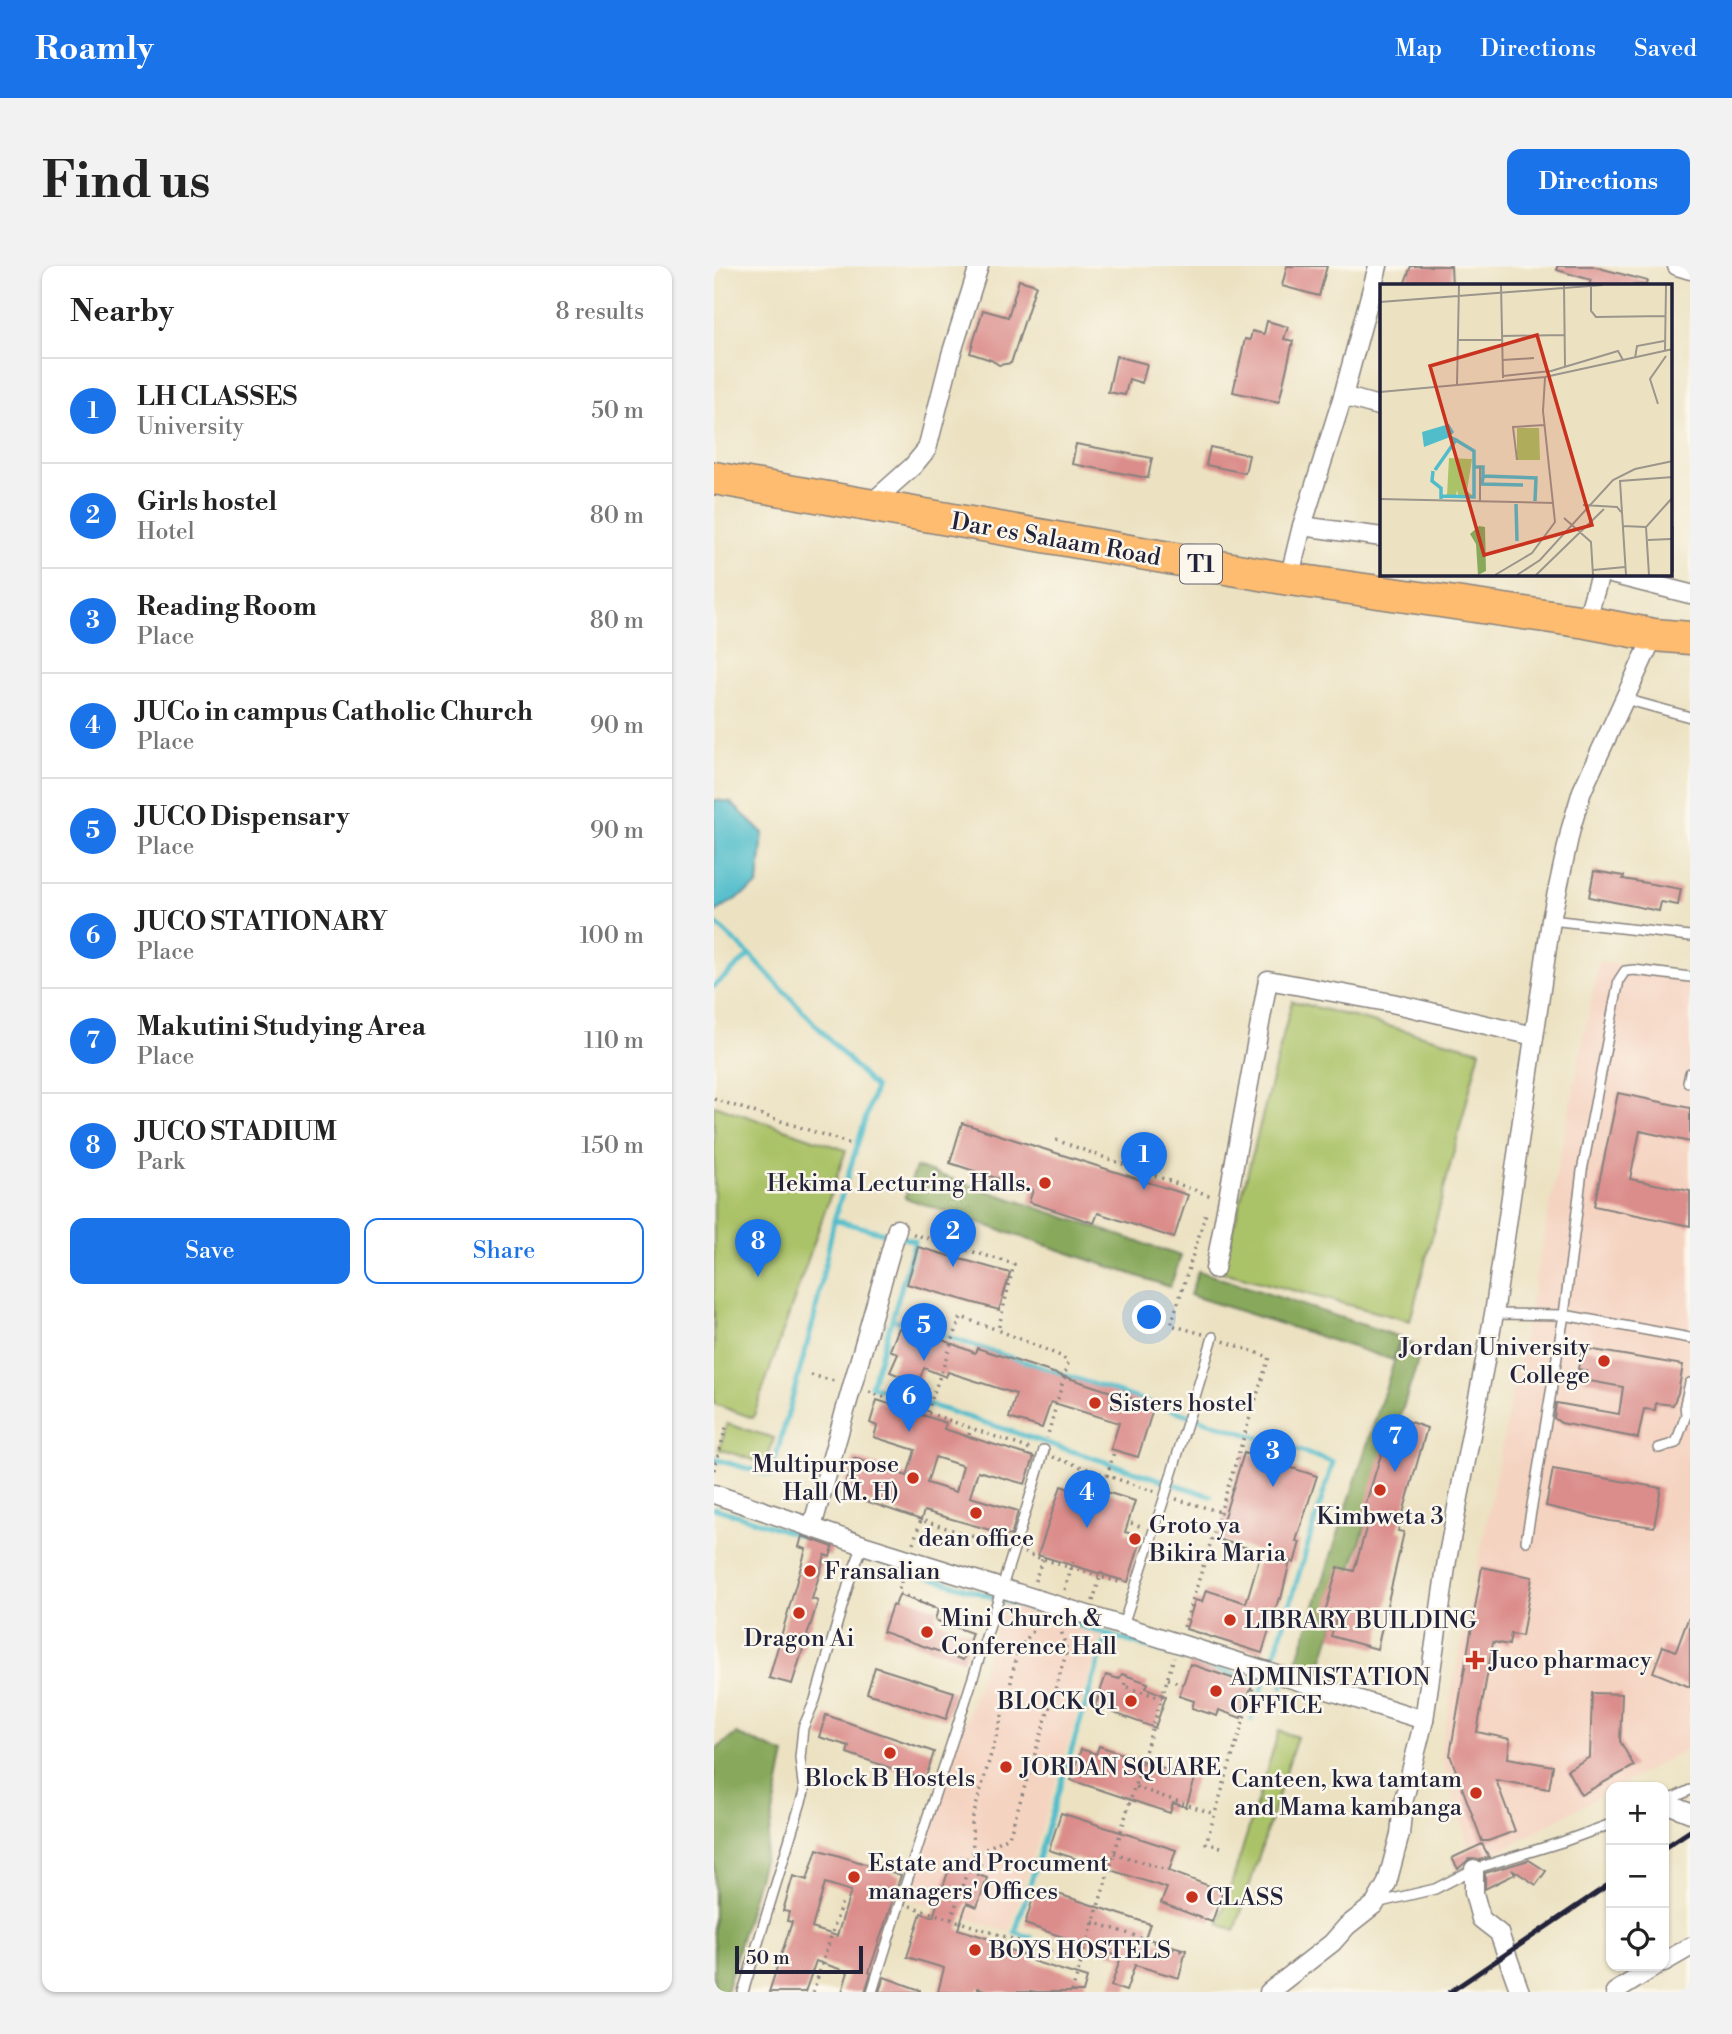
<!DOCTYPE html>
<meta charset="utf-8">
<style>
:root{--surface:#fff;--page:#f2f2f2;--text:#222;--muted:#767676;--line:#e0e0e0;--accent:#1a73e8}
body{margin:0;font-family:"Libre Bodoni",serif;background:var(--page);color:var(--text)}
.controls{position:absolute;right:21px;bottom:21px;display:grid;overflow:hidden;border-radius:14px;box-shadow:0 2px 5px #0004}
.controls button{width:63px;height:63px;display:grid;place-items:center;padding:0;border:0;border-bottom:2px solid var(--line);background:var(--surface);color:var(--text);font:35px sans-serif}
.scale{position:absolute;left:21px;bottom:18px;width:128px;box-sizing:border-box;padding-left:7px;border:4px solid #22223b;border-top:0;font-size:19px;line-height:24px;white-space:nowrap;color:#22223b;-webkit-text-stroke:5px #fbf7ec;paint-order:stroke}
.you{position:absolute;left:436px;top:1052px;width:24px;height:24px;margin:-18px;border:5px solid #fff;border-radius:50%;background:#1a73e8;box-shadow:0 0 0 10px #1a73e833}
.badge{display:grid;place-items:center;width:46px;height:46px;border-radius:50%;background:var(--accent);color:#fff;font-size:23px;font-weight:700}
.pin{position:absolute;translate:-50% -58px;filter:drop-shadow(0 2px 4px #0008)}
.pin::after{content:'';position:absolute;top:37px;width:24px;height:21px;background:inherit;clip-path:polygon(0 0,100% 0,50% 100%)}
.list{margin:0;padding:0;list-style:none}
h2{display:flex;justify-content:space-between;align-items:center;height:91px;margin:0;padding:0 28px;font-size:30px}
h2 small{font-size:23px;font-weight:400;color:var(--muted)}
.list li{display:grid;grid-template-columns:46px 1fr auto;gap:21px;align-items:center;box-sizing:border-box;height:105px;padding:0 28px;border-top:2px solid var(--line)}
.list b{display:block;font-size:26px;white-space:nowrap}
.list p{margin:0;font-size:23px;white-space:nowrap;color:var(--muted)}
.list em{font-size:23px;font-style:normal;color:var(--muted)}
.actions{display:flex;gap:14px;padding:21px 28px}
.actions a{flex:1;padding:16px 0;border:2px solid var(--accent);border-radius:14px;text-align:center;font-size:24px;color:var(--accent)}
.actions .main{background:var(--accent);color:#fff}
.icon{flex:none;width:38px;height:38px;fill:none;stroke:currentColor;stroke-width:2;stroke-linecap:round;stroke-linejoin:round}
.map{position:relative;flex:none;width:976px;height:1726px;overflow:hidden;border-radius:14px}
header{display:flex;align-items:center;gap:42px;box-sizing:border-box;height:98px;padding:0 35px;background:var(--accent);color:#fff}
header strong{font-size:33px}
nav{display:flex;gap:38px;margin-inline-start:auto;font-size:24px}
.intro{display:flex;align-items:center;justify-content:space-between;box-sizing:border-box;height:168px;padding:0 42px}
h1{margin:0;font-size:49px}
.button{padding:18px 32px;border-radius:14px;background:var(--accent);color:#fff;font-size:24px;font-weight:700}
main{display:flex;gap:42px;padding:0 42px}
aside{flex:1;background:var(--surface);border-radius:14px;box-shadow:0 2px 5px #0004}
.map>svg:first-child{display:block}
.built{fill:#f5d3c1}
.green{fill:#abc368;stroke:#667252;stroke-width:2}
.forest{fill:#88a95c;stroke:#55664c;stroke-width:2}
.water{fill:#51bdcb;stroke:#3a7083;stroke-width:2}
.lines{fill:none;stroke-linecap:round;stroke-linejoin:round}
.stream{stroke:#51bdcb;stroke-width:5}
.building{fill:#db8d8b;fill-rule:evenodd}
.lane-casing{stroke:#87827e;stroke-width:12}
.street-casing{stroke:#87827e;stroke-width:21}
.highway-casing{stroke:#87827e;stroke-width:35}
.path{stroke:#87827e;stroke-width:3.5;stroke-dasharray:2 5;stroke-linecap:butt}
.lane{stroke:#fff;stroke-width:9}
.street{stroke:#fff;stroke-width:18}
.highway{stroke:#febc70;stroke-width:32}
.rail{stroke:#22223b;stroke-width:5}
.poi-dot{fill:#c8321e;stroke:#fbf7ec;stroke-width:2.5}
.labels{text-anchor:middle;stroke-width:5;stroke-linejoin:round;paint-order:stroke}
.shield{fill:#fbf7ec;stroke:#636270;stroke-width:2}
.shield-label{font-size:23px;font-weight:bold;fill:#22223b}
.street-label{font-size:24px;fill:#22223b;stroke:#fbf7ec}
.poi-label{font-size:24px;fill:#22223b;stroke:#fbf7ec;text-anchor:start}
.inset-river{fill:none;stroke:#51bdcb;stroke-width:3.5}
.inset-road{fill:none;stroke:#9b958c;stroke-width:2}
.view{fill:#c8321e;fill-opacity:0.15;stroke:#c8321e;stroke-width:3.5}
.inset-edge{fill:none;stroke:#22223b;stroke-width:3.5}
</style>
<header>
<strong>Roamly</strong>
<nav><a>Map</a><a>Directions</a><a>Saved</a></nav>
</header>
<div class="intro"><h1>Find us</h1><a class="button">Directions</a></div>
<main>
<aside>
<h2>Nearby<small>8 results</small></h2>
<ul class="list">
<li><span class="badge">1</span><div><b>LH CLASSES</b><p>University</p></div><em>50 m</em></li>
<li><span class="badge">2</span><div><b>Girls hostel</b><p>Hotel</p></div><em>80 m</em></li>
<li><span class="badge">3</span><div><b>Reading Room</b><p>Place</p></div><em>80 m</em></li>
<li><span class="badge">4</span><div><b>JUCo in campus Catholic Church</b><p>Place</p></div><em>90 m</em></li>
<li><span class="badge">5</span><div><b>JUCO Dispensary</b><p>Place</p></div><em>90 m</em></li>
<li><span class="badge">6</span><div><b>JUCO STATIONARY</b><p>Place</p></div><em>100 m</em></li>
<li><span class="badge">7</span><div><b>Makutini Studying Area</b><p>Place</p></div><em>110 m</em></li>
<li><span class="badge">8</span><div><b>JUCO STADIUM</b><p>Park</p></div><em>150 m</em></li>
</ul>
<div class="actions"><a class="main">Save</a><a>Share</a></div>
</aside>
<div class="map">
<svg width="976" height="1726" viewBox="0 0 976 1726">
<rect width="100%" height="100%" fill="#fbf7ec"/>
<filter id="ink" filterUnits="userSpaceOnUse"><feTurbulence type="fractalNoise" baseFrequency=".0143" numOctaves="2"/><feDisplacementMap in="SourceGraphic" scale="14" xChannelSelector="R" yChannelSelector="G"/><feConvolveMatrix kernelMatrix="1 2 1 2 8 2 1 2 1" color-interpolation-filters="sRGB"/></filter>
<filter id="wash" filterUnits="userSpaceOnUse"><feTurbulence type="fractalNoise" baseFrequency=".00686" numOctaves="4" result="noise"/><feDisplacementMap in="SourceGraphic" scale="28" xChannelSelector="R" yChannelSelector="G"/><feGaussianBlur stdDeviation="1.57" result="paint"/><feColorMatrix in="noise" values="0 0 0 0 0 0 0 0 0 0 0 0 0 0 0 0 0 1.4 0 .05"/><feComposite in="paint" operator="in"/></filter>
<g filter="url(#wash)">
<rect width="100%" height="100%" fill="#ece2c2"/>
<g class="built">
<path d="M885,696l91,14v771l-73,40h-6v3l-136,75 -35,-113z"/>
<path d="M290,1338l98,32 -93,296 -102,-34z"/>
</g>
<g class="green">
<path d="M578,735l188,49 -70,271 -188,-49z"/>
<path d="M0,839l132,45 -93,268 -39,-14z"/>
<path d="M13,1158l47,14 -8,26 -47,-15z"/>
<path d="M565,1465l18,6 -62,194 -16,-7z"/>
</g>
<g class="forest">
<path d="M202,901l265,89 -11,31 -265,-89z"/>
<path d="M484,1005l202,66 -7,23 -203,-65z"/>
<path d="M687,1074l21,8 -102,320 -23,-7z"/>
<path d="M22,1468l49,20 -19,95 -40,143h-12v-241z"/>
</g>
<path class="water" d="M0,534l16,2 33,31 -5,52 -44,28z"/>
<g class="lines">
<g class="stream">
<path d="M0,656l36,33 -36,31"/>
<path d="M120,954l81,21 -23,78 441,143 -61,201 16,4 -6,20"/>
<path d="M178,1053l-21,67 340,110"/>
<path d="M0,1193l57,16 43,-156 20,-99 41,-132 -125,-133"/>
<path d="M0,1242l132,42"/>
<path d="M159,1293l160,51"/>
<path d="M336,1350l4,1"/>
<path d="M357,1357l193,61 -13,36"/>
<path d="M313,1686l4,-15 -16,-4 92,-298"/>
</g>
</g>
<g id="blocks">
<g class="building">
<path d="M573,0h40l-8,30 -37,-10z"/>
<path d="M697,0h40l1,19h-48z"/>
<path d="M843,0h35l55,15 -1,4h-57l2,-5 -34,-10z"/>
<path d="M305,14l17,5 -25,78 -12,2 -8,-5 -21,-7 13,-43 25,7z"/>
<path d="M553,55l21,6 -4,12 9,2 -14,61 -46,-10 12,-53 5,1 2,-9 12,3z"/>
<path d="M402,90l31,8 -5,19 -13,-4 -4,16 -17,-3z"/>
<path d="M362,178l76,14 -4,20 -76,-14z"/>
<path d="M496,181l39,8 -4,18 -39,-8z"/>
<path d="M880,605l30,5 -1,3 58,10 -3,16 -17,-3 -2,9 -70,-14z"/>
<path d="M904,827l72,15v34l-50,-11 -10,48 60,12v35l-96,-20z"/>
<path d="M248,857l226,72 -14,43 -76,-25 -4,10 -65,-21 4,-12 -83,-27z"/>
<path d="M204,981l92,26 -11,37 -92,-26z"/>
<path d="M185,1062l32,12 2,-4 42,17 2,-5 177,58 -16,51 -27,-8 8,-26 -68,-21 -9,26 -33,-10 7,-24 -68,-22 -2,5 -22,-9 -6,15 -28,-11 8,-18 -8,-4z"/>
<path d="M868,1082l101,17 -5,28 -5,12 -17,-2 -1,7 -11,-1 -6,29 -77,-15 -7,-5 2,-15 63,11 4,-27 -39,-7 2,-9 -8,-2z"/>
<path d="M163,1134l69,23 -2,6 90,28 -9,27 -47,-13 -8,26 48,14 -7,25 -87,-25 -3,9 -79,-27 12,-35 53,18 8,-26 -41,-13 3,-11 -7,-3zM221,1191l28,9 -7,26 -29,-9z"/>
<path d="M679,1150l34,12 -29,103 6,1 -27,117 -46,-13 6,-21 -12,-3 13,-45 16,4 15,-53 -7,-2z"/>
<path d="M530,1187l73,23 -21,65 4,1 -6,21 -4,-2 -9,38 -2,-1 -17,55 -76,-24 9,-29 7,2 4,-12 40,13 15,-51 -44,-13z"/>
<path d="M839,1203l108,19 -7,39 -44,-6 -64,-15z"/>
<path d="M367,1218l54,17 -10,31 17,5 -14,45 -90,-27 23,-69 17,6z"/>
<path d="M88,1270l31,11 -3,10 -5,-2 -13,44 6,2 -26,83 -23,-6 37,-129 -7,-2z"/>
<path d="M768,1301l50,10 -10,59 -11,-2 -2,11 -16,-3 -16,90 33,7 -2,19 45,8 -4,23 -53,-9 19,51 -27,10h-6l-32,-86z"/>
<path d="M185,1329l39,14 -3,11 37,13 -9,27 -80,-28 9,-27 3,1z"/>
<path d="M974,1353h2v68l-37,-15 10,-26 13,5z"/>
<path d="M476,1398l62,21 -11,33 -22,-8 -2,6 -25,-8 2,-7 -15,-5z"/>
<path d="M161,1401l79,25 -8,27 -79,-26z"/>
<path d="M408,1408l26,9 -2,5 20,8 -11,32 -60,-22 11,-31 13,4z"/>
<path d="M878,1427l30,1 -2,47 14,25 -53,29 -14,-25 23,-13z"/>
<path d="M112,1449l108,37 -9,28 -78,-27 2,-7 -30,-9z"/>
<path d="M385,1480l96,33 -9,28 -13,-4 -3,10 -99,-33 10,-31 15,5z"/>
<path d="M347,1547l115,37 -7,21 54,20 -11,31 -51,-19 6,-15 -118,-38z"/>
<path d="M768,1578l7,13 -9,3 -11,-1 -11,10 -6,-11z"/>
<path d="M103,1583l84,26 -32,97 2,1 -6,19h-23l6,-20 -32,-11 -11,31h-36l23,-70 -5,-1 2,-9 -6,-1 10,-35 14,4zM111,1617l26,8 -14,45 -25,-8z"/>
<path d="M247,1591l20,7 -3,11 9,3 -10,29 -10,-4 -9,26 35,11 -1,4 42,14 -2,3 55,17 -4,14h-91l-14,-4v4h-40l6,-24 -37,-11 14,-44 12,4 17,-51 7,3z"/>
<path d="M815,1594l17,11 -10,14 -24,-16 3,5 -30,15v-16z"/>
<path d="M338,1626l98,32 -5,14 41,12 -7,28 -44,-13 -9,26 -15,-5 10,-29 -96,-33 9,-29 15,5z"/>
<path d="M170,1711l36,13v2h-41z"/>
</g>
</g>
</g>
<g filter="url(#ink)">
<use href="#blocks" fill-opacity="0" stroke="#87827e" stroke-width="2"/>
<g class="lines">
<defs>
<g id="lane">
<path d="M911,433l65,18"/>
<path d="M837,654l139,16"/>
<path d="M974,816l2,-9"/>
<path d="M780,1048l70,1 126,23"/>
<path d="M945,1182l17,-5 10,-28 -1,-11 5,-21"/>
<path d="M812,1275l38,-226 18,-144 37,-191 6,-9 9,-1 56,7"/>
<path d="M409,1359l42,-129 48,-159"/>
<path d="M951,1536l25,-12"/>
<path d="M662,1637l59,-14 39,-20 88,-27 49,-18"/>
<path d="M29,1726l61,-200 -4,-34 3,-30 12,-28 35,-121 13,-34"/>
<path d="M158,1726c55,-181 119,-360 172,-542"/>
</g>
<g id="street">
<path d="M963,0l13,4"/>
<path d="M629,130l39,11"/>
<path d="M154,240l45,-40 14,-17 24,-94 28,-89"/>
<path d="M588,260l80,11"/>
<path d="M897,308l79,20"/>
<path d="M575,313l13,-53 41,-130 35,-130"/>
<path d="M872,356l14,-48"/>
<path d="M501,1003l53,-289 124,23 142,33"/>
<path d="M0,1228l149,51 561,175"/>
<path d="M98,1261l85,-298"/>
<path d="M951,1537l25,10"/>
<path d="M760,1603v24l7,26 18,14 21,59"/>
<path d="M950,1696l26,-15"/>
<path d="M555,1726l63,-49 15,-17 28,-22 12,-21 13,-49 3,-31 21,-83 23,-160 47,-246 57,-394 20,-92 11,-37 72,-156"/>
<path d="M901,1726l41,-26"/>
</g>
<path id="highway" d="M0,212l575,101 297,43 68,13 36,3"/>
</defs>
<use href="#lane" class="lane-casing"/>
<use href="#street" class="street-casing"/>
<use href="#highway" class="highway-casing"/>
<g class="path">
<path d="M0,833l137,45"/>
<path d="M342,874l155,56"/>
<path d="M199,968l101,30 -16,66 65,27 5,6 -21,75"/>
<path d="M489,1068l-32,-9 36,-115"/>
<path d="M97,1109l27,7"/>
<path d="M155,1126l164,58"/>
<path d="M213,1146l34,-95 37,13"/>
<path d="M255,1169l2,-7"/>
<path d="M339,1191l102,35"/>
<path d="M0,1204l13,-46"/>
<path d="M393,1210l7,-24"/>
<path d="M462,1233l45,13"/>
<path d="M417,1257l11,4"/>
<path d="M199,1277l8,-23 82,26"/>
<path d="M310,1287l76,24 2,-5"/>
<path d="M189,1308l-5,19 42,17"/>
<path d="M321,1315l9,-27"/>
<path d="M351,1324l8,-28"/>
<path d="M379,1335l7,-24 23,6"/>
<path d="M470,1361l85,-270 -46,-16"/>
<path d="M454,1413l14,5"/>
<path d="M411,1417l-1,3 38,12"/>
<path d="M422,1521l78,27"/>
<path d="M507,1581l-15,-4 48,-158"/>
<path d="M400,1587l59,19"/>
<path d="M259,1589l36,-18 58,-186 -7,-24 2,-4"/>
<path d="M196,1640l171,55"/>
<path d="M237,1653l22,-64 -1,-35 37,-128 8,-41 20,-25 3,-9"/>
<path d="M379,1656l88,29 -1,2"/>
<path d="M99,1726l29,-90"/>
<path d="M358,1726l102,-335"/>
</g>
<use href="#lane" class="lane"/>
<use href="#street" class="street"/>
<use href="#highway" class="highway"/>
<g class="rail">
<path d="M950,1582l26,-17"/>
<path d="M736,1726l161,-109"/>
</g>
</g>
</g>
<g class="poi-dot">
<circle cx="331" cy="917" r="7"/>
<circle cx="890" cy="1095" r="7"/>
<circle cx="381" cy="1137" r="7"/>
<circle cx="199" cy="1212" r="7"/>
<circle cx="666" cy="1224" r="7"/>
<circle cx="262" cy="1247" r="7"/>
<circle cx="421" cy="1273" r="7"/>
<circle cx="96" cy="1305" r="7"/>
<circle cx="85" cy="1347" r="7"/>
<circle cx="516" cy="1354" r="7"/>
<circle cx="213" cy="1366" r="7"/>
<path d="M757.5 1383.5h7v7h7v7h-7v7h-7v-7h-7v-7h7z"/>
<circle cx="502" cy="1425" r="7"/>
<circle cx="417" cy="1435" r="7"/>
<circle cx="176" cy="1487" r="7"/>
<circle cx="292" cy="1501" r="7"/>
<circle cx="762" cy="1527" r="7"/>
<circle cx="140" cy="1611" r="7"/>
<circle cx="478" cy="1631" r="7"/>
<circle cx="261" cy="1684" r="7"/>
</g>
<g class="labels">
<rect class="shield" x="466" y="278.5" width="42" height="39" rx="5"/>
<g class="shield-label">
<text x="487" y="306">T1</text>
</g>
<g class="street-label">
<text transform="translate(342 273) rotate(10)" y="8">Dar es Salaam Road</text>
</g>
<g class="poi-label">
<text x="317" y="925" text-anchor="end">Hekima Lecturing Halls.</text>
<text x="876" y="1089" text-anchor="end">Jordan University<tspan x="876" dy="28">College</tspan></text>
<text x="395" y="1145">Sisters hostel</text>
<text x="185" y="1206" text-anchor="end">Multipurpose<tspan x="185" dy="28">Hall (M. H)</tspan></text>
<text x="666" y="1258" text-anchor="middle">Kimbweta 3</text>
<text x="435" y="1267">Groto ya<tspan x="435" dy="28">Bikira Maria</tspan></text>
<text x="262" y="1280" text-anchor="middle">dean office</text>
<text x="110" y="1313">Fransalian</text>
<text x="227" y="1360">Mini Church &amp;<tspan x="227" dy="28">Conference Hall</tspan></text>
<text x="530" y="1362">LIBRARY BUILDING</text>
<text x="85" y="1380" text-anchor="middle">Dragon Ai</text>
<text x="775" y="1402">Juco pharmacy</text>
<text x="516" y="1419">ADMINISTATION<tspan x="516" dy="28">OFFICE</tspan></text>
<text x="403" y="1443" text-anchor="end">BLOCK Q1</text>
<text x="306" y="1509">JORDAN SQUARE</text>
<text x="176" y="1520" text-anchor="middle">Block B Hostels</text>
<text x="748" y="1521" text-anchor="end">Canteen, kwa tamtam<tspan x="748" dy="28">and Mama kambanga</tspan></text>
<text x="154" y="1605">Estate and Procument<tspan x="154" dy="28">managers' Offices</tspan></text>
<text x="492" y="1639">CLASS</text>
<text x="275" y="1692">BOYS HOSTELS</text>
</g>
</g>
<g transform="translate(666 18)">
<rect width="292" height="292" fill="#ece2c2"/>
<path d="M137,144h22l1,32h-23zM69,174l23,1 -5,32 6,5 -15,-1 -1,-5 -1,5h-9z" fill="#abc368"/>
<path d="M99,242l6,1 1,44 -8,4 -2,-31 -6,-10z" fill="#88a95c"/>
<path d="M69,140l5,8 -4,5 -26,10 -2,-15z" fill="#51bdcb"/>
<path class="inset-river" d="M93,183h10v9l53,2 -1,23M55,186l21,-30 -6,-3M53,187l-1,10 9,7v11M103,193l-1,7 41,1M62,212l32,1v-46l-18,-11M136,220l1,37"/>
<path class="inset-road" d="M121,1l2,93M184,1l1,81M211,3v24l5,6 69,-1M0,18l223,-17M123,52l61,-1M78,56h45M285,66l1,-65M255,74l2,-12 27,-5M123,76l31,-2M123,92l48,-5 67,-20 5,9M77,100l2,-99M0,108l165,-15 128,-28M278,120l-8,-25 16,-23M137,176l-4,-33 31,-2M0,215l174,4M100,217v-35M203,221l34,2 4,5M184,234l27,24 2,33M243,242l23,1M293,242v46M268,256l23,-1M213,286l32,-3M115,291l37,-22 23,-31 -12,-111 2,-33M137,291l23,-15 73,-80 22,-11 38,-8M156,291l68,-66M246,291l-6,-94 53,-4M269,291l-3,-48 27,-30"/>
<path class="view" d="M157,51l55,190 -108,30 -54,-189z"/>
<rect width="292" height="292" class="inset-edge"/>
</g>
</svg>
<div class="controls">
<button>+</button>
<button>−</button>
<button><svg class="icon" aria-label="locate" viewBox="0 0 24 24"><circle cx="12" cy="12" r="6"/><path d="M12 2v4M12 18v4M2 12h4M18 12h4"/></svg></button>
</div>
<div class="scale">50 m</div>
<div class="you"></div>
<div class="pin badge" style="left:430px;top:924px">1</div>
<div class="pin badge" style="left:239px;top:1001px">2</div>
<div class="pin badge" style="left:559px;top:1221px">3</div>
<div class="pin badge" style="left:373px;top:1262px">4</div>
<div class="pin badge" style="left:210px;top:1095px">5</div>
<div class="pin badge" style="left:195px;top:1166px">6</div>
<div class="pin badge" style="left:681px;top:1206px">7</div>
<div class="pin badge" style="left:44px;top:1011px">8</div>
</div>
</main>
